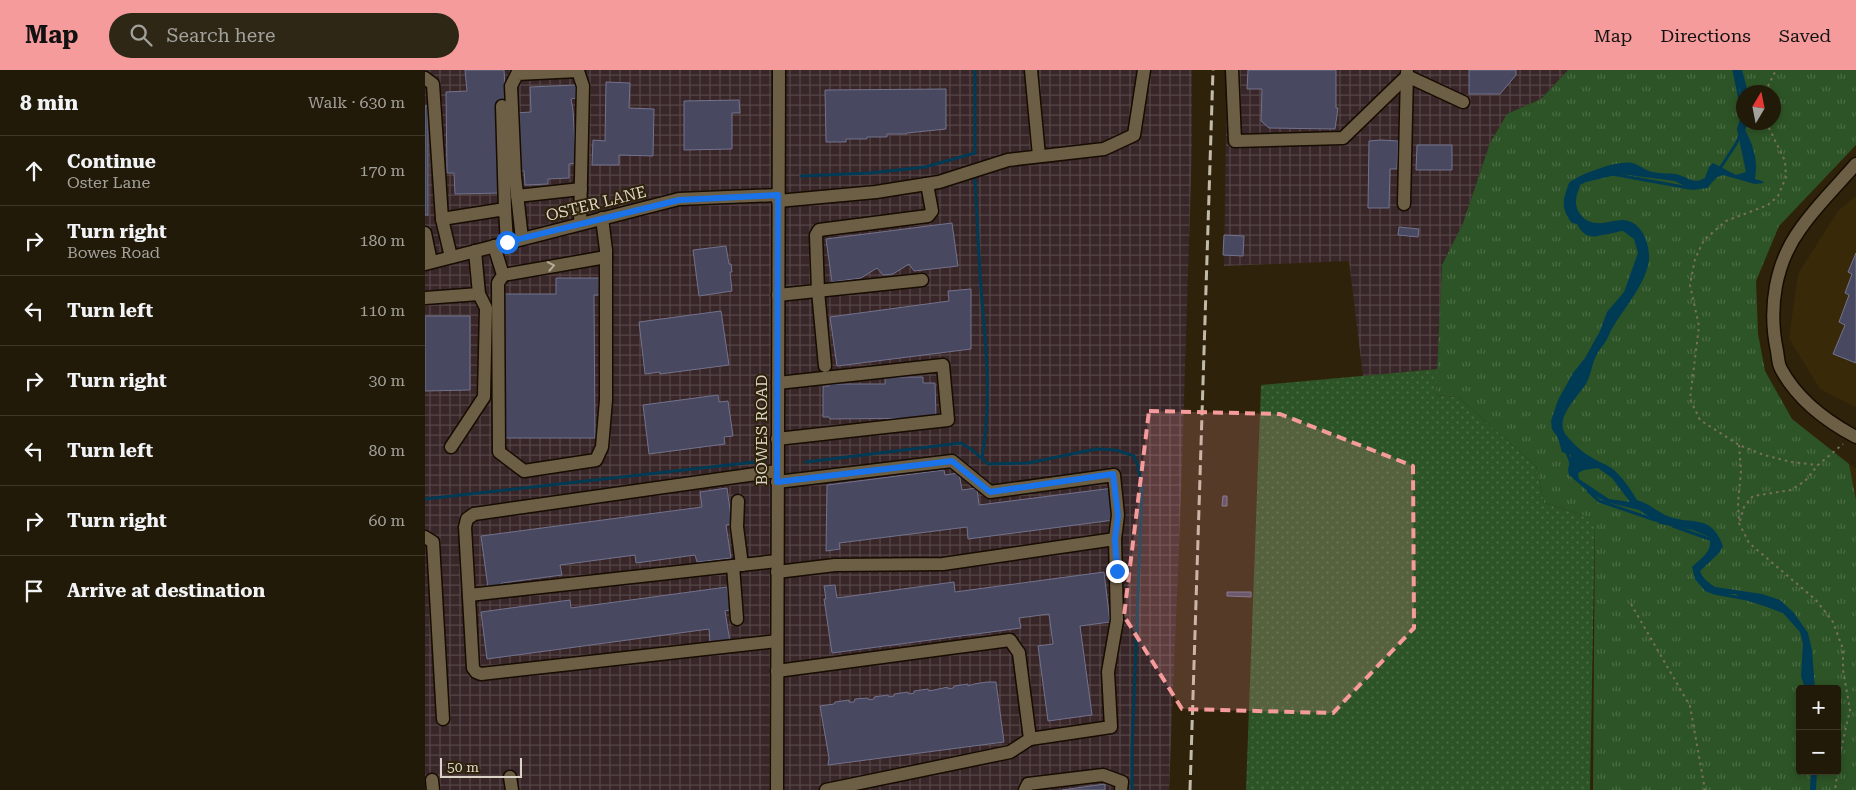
<!DOCTYPE html>
<meta charset="utf-8">
<style>
:root{--surface:#221a08;--page:#2e2716;--text:#f1f3f6;--muted:#a2a19c;--line:#3f3829;--accent:#f59b9b}
body{margin:0;font-family:"Roboto Serif",serif;background:var(--page);color:var(--text)}
.controls{position:absolute;right:15px;bottom:15px;display:grid;overflow:hidden;border-radius:5px;box-shadow:0 2px 8px #0003}
.controls button{width:45px;height:45px;display:grid;place-items:center;padding:0;border:0;border-bottom:1px solid var(--line);background:var(--surface);color:var(--text);font:25px sans-serif}
.compass{position:absolute;left:1311px;top:15px;width:45px;height:45px;border-radius:50%;background:var(--surface);box-shadow:0 2px 8px #0003;rotate:10deg}
.scale{position:absolute;left:15px;bottom:12px;width:82px;box-sizing:border-box;padding-left:5px;border:2px solid #dbd4c6;border-top:0;font-size:14px;line-height:18px;white-space:nowrap;color:#dbd4c6;-webkit-text-stroke:4px #2e230a;paint-order:stroke}
.stop{position:absolute;width:15px;height:15px;margin:-11px;border:4px solid #1a73e8;border-radius:50%;background:#fff}
.stop.end{background:#1a73e8;border-color:#fff;box-shadow:0 1px 5px #0008}
.list{margin:0;padding:0;list-style:none}
h2{display:flex;justify-content:space-between;align-items:center;height:65px;margin:0;padding:0 20px;font-size:21px}
h2 small{font-size:16px;font-weight:400;color:var(--muted)}
.list li{display:grid;grid-template-columns:32px 1fr auto;gap:15px;align-items:center;box-sizing:border-box;height:70px;padding:0 20px;border-top:1px solid var(--line)}
.list b{display:block;font-size:19px;white-space:nowrap}
.list p{margin:0;font-size:16px;white-space:nowrap;color:var(--muted)}
.list em{font-size:16px;font-style:normal;color:var(--muted)}
.icon{flex:none;width:28px;height:28px;fill:none;stroke:currentColor;stroke-width:2;stroke-linecap:round;stroke-linejoin:round}
.map{position:relative;flex:none;width:1431px;height:720px;overflow:hidden}
header{display:flex;align-items:center;gap:30px;box-sizing:border-box;height:70px;padding:0 25px;background:var(--accent);color:#111}
header strong{font-size:24px}
nav{display:flex;gap:28px;margin-inline-start:auto;font-size:18px}
.search{width:350px;height:45px;background:var(--page);display:flex;align-items:center;gap:12px;box-sizing:border-box;padding:0 18px;border-radius:28px;color:var(--muted);font-size:19px}
main{display:flex}
aside{flex:1;background:var(--surface)}
.map>svg:first-child{display:block}
.built{fill:#382908}
.industrial{fill:url(#industrial-grid)}
.grass{fill:url(#grass-dots)}
.park{fill:url(#park-tufts);fill-rule:evenodd}
.water{fill:#003b56;fill-rule:evenodd}
.lines{fill:none;stroke-linecap:round;stroke-linejoin:round}
.stream{stroke:#003b56;stroke-width:3}
.building{fill:#494861;stroke:#73728d}
.minor-casing{stroke:#160c00;stroke-width:15}
.path{stroke:#79705c;stroke-width:2;stroke-dasharray:2.5 4;stroke-linecap:butt}
.minor{stroke:#6c5f45;stroke-width:12}
.rail{stroke:#c2bbab;stroke-width:3;stroke-dasharray:10 5;stroke-linecap:butt}
.oneway{stroke:#b4ab99}
.route{stroke:#1a73e8;stroke-width:6}
.marked{fill:#f59b9b;fill-opacity:0.2;stroke:#f59b9b;stroke-width:4;stroke-dasharray:10 6;stroke-linejoin:round}
.labels{text-anchor:middle;stroke-width:4;stroke-linejoin:round;paint-order:stroke}
.street-label{font-size:16px;fill:#dbd4c6;stroke:#2e230a}
</style>
<header>
<strong>Map</strong>
<div class="search"><svg class="icon" aria-label="search" viewBox="0 0 24 24"><circle cx="10" cy="10" r="6"/><path d="M15 15l6 6"/></svg>Search here</div>
<nav><a>Map</a><a>Directions</a><a>Saved</a></nav>
</header>
<main>
<aside>
<h2>8 min<small>Walk · 630 m</small></h2>
<ul class="list">
<li><svg class="icon" aria-label="ahead" viewBox="0 0 24 24"><path d="M12 20V5M6 11l6-6 6 6"/></svg><div><b>Continue</b><p>Oster Lane</p></div><em>170 m</em></li>
<li><svg class="icon" aria-label="right" viewBox="0 0 24 24"><path d="M7 20v-9h11M14 6l5 5-5 5"/></svg><div><b>Turn right</b><p>Bowes Road</p></div><em>180 m</em></li>
<li><svg class="icon" aria-label="left" viewBox="0 0 24 24"><path d="M17 20v-9H6M10 6l-5 5 5 5"/></svg><div><b>Turn left</b></div><em>110 m</em></li>
<li><svg class="icon" aria-label="right" viewBox="0 0 24 24"><path d="M7 20v-9h11M14 6l5 5-5 5"/></svg><div><b>Turn right</b></div><em>30 m</em></li>
<li><svg class="icon" aria-label="left" viewBox="0 0 24 24"><path d="M17 20v-9H6M10 6l-5 5 5 5"/></svg><div><b>Turn left</b></div><em>80 m</em></li>
<li><svg class="icon" aria-label="right" viewBox="0 0 24 24"><path d="M7 20v-9h11M14 6l5 5-5 5"/></svg><div><b>Turn right</b></div><em>60 m</em></li>
<li><svg class="icon" aria-label="arrive" viewBox="0 0 24 24"><path d="M6 21V4h12l-3 4 3 4H6"/></svg><div><b>Arrive at destination</b></div></li>
</ul>
</aside>
<div class="map">
<svg width="1431" height="720" viewBox="0 0 1431 720">
<defs>
<pattern id="industrial-grid" width="8" height="8" patternUnits="userSpaceOnUse" patternTransform="scale(1.25)"><rect width="8" height="8" fill="#392628"/><path d="M0 4h8M4 0v8" fill="none" stroke="#554546"/></pattern>
<pattern id="grass-dots" width="8" height="8" patternUnits="userSpaceOnUse" patternTransform="scale(1.25)"><rect width="8" height="8" fill="#2d5426"/><path d="M2 2h.1M6 6h.1" fill="none" stroke="#4b6c44" stroke-width="1.8" stroke-linecap="round"/></pattern>
<pattern id="park-tufts" width="24" height="20" patternUnits="userSpaceOnUse" patternTransform="scale(1.25)"><rect width="24" height="20" fill="#2d5426"/><path d="M3 7l-1-3M5 7V3M7 7l1-3M15 17l-1-3M17 17v-4M19 17l1-3" fill="none" stroke="#4b6c44"/></pattern>
</defs>
<rect width="100%" height="100%" fill="#2e230a"/>
<g class="built">
<path d="M1431,126v211l-36,-18 -31,-51 9,-64 40,-63z"/>
<path d="M1424,394l7,4v32l-1,-2z"/>
</g>
<g class="industrial">
<path d="M0,0h767v77l-11,347 -12,296h-744z"/>
<path d="M802,0h341l-27,29 -34,15 -17,29 -27,80 -21,42 -4,104 -75,7 -14,-115 -125,5z"/>
</g>
<path class="grass" d="M1013,299l-2,26 22,2 78,69 8,37 51,16 -5,271h-344l15,-405z"/>
<path class="park" d="M1143,0h288v75l-77,81 -23,55 2,53 7,37 27,48 57,45 7,36v290h-263l2,-271 -51,-16 -8,-37 -78,-69 -22,-2 6,-130 21,-42 27,-80 17,-29 34,-15zM1318,22h30v30h-30zM1375,619h37v82h-37z"/>
<g class="water">
<path d="M1309,0h8l6,22h-5v30l5,1 -3,7c9,17 13,30 10,49l7,2 2,2 -9,1 -32,-9 -6,2 -10,11 -15,2 -17,-9 -55,-7 -34,8 -6,3c-1,5 -4,10 -4,15 -1,12 9,22 20,23 9,1 18,-3 27,-3 19,1 27,24 26,40 -3,24 -25,48 -36,67 -3,4 -4,9 -7,14 -3,5 -8,10 -10,15 -4,8 -5,18 -9,26 -7,13 -34,36 -21,53 7,8 14,16 25,22 7,5 16,7 23,13 9,8 17,20 23,30 11,3 18,10 28,15 26,12 45,-4 58,31l-4,7 -19,18c2,7 9,12 15,16l47,7 18,6 14,13 14,20 4,17 3,39h-10l-4,-13 2,-32 -3,-12 -17,-19 -16,-6 -5,-5 -21,-3 -5,-5h-23l-8,-3 -10,-12 -3,-12c9,-9 22,-16 17,-30l-16,-7 -33,-6 -21,-14 -33,-8 -16,-9 -21,-18 -1,-5 3,-15 -9,-3 -4,-14 -6,-9 -1,-8 7,-21 15,-27 12,-15 15,-27 7,-19 17,-20 14,-39 -4,-14 -11,-8c-20,0 -34,16 -46,-7l-5,-1c-12,-16 -9,-23 -3,-40 11,-9 49,-23 63,-20 6,1 11,6 17,8 9,3 18,2 27,3 13,3 15,11 29,4l4,-11 4,-4 23,12 10,-3 -9,-43 6,-19 -1,-12zM1173,398l14,10 18,24 -21,-3 -30,-20 -1,-6 6,-3z"/>
<path d="M1386,701h6l-1,19h-6z"/>
</g>
<g class="lines">
<g class="stream">
<path d="M1309,0l9,46"/>
<path d="M1294,100l17,-26 4,-9"/>
<path d="M1187,104l77,14"/>
<path d="M376,106l70,-3 54,-6 50,-14v-83"/>
<path d="M550,109c2,41 4,82 7,123 5,52 9,104 0,156"/>
<path d="M1181,163l13,-3"/>
<path d="M1141,380l5,13"/>
<path d="M381,392l155,-19 10,6 17,15 40,-1 68,-14 20,1 18,6 4,10 4,23 -10,260v41"/>
<path d="M1163,421l11,10 56,19"/>
<path d="M0,429l340,-38"/>
<path d="M1248,456l39,14"/>
<path d="M1289,523l33,6 19,6"/>
</g>
</g>
<g class="building">
<path d="M40,0h39l2,32 -4,91 -47,1 -1,-21h-7l-1,-81 21,-1z"/>
<path d="M823,0h88v38h2l-3,21 -66,-1 -8,-7 1,-32h-15z"/>
<path d="M1044,0h47v5l-16,19h-31z"/>
<path d="M181,12l24,1 -1,25 25,1 -1,47 -34,-1v10h-27l1,-25 12,1z"/>
<path d="M151,15v13l-5,1 2,11 3,53 -7,1v14l-21,1v5l-23,1 -1,-14h-7l-2,-58 16,-1 -1,-25z"/>
<path d="M521,19v40l-39,4v1h-20v3h-20v2h-21v3h-20l-1,-52z"/>
<path d="M314,30l1,13h-8v36l-48,1v-49z"/>
<rect x="0" y="36" width="3" height="109"/>
<path d="M956,70l17,1 -1,28h-7l-1,39h-21l1,-67z"/>
<path d="M992,75h35v25h-36z"/>
<path d="M527,153l6,43 -44,5 -5,-7 -16,10 -10,1 -6,-7 -16,10 -29,4 -6,-43z"/>
<path d="M974,157l20,2 -1,8 -20,-2z"/>
<path d="M799,165l20,1 -1,20 -20,-1z"/>
<path d="M301,176l3,18h2l1,8h-2l2,19 -33,5 -6,-46z"/>
<path d="M1431,183v110l-23,-9 12,-29 -6,-3 10,-27 -4,-2 7,-19 -4,-2z"/>
<path d="M131,208h44v17h-6l1,143h-90l-1,-144h52z"/>
<path d="M546,219v60l-134,17 -7,-49 119,-16 -1,-10z"/>
<path d="M296,241l8,54 -69,9v-2l-15,2 -6,-52z"/>
<path d="M0,246h45v74l-45,1z"/>
<path d="M460,307h38v6h12l1,35 -106,1 -1,-2h-6v-31h6v-2h56z"/>
<path d="M293,325l1,7 9,-1 5,35 -9,1 1,7 -76,10 -6,-49z"/>
<path d="M519,400l1,5 14,-2 3,17 15,-2 2,17 134,-17 1,32 -146,19 -1,-12 -128,16 1,6 -14,2 1,-66z"/>
<path d="M302,418l5,36 -6,1 5,33 -34,4 -2,-7 -59,8 -1,-8 -75,10 2,10 -60,8v3l-14,2 -7,-52 221,-29 -2,-15z"/>
<path d="M798,426h4v10h-5z"/>
<path d="M679,502l6,50 -30,4 12,89 -44,6 -10,-75 15,-2 -4,-30 -30,4 2,10 -189,25 -8,-54h2l-2,-13 11,-1 2,13 117,-16 1,10z"/>
<path d="M302,517l3,23 -5,1 5,31 -20,2 -1,-15 -222,30 -6,-47 89,-12 1,8z"/>
<path d="M802,522h24v5l-24,-1z"/>
<path d="M562,612h9l8,60 -176,23 1,-7 -9,-52 14,-2 1,-2 14,-2v2h5l1,-3 13,-1 1,2 5,-1v-2l14,-2 1,2 5,-1v-2l14,-2 1,2 5,-1v-2l14,-2 1,2 19,-4v2l5,-1 1,-2 14,-2v2l6,-2z"/>
<path d="M680,714v6h-43z"/>
</g>
<g class="lines">
<defs>
<g id="minor">
<path d="M606,0l8,86"/>
<path d="M807,0l3,71 108,-3 64,-62"/>
<path d="M982,6l56,26"/>
<path d="M0,8l8,6 9,135 9,38"/>
<path d="M77,36l3,103"/>
<path d="M1431,94c-18,21 -39,41 -55,64 -26,35 -33,80 -24,123 1,5 1,13 4,18 16,30 45,52 75,68"/>
<path d="M92,126l64,-7"/>
<path d="M353,131l98,-9 63,-10 69,-22 96,-11 30,-14 10,-65"/>
<path d="M979,134l3,-132"/>
<path d="M17,149l63,-10 2,34"/>
<path d="M0,163l6,29"/>
<path d="M97,169l-7,-63 -4,-90 6,-12 61,-3 5,15 -3,138"/>
<path d="M69,176l9,29 -5,8 1,169 25,19 72,-11 6,-13 4,-47v-150l-4,-32"/>
<path d="M0,194l254,-65 99,-4"/>
<path d="M78,205l103,-18"/>
<path d="M353,225l144,-15"/>
<path d="M0,228l54,-4"/>
<path d="M400,296l-7,-75 -2,-56 3,-5 109,-14 4,-5 -5,-27"/>
<path d="M352,369l171,-19 -5,-55 -165,18"/>
<path d="M26,377l33,-50 2,-89 -7,-14 -4,-43"/>
<path d="M352,412l175,-21 38,31 124,-17 4,40 -3,24"/>
<path d="M313,431l-1,26 5,38"/>
<path d="M0,467l8,5 10,177"/>
<path d="M308,496l4,53"/>
<path d="M352,502l58,-7 108,-1 172,-25 2,81 -9,52 3,55 -81,12"/>
<path d="M44,525l308,-34"/>
<path d="M352,571l-296,33 -5,-2 -3,-4 -8,-141 2,-8 7,-5 303,-43"/>
<path d="M352,601l233,-31 9,13 11,86 -20,13 -184,38"/>
<path d="M85,707l2,13"/>
<path d="M7,710l1,10"/>
<path d="M352,720l2,-720"/>
<path d="M600,720l3,-6 75,-9 19,7 -1,8"/>
</g>
</defs>
<use href="#minor" class="minor-casing"/>
<g class="path">
<path d="M1340,22l11,-22"/>
<path d="M1341,52l19,39 1,16 -8,19 -10,9 -42,16 -22,19 -9,19 -5,26 9,41 -9,73 10,21 39,25 25,10 27,7 27,3"/>
<path d="M1314,375l2,26 -3,32 1,20 10,20 67,57 17,22 10,27v21l7,40 -10,44 -5,36"/>
<path d="M1315,451l4,-14 9,-11 38,-6 14,-9 13,-16 25,-21"/>
<path d="M1206,534l59,102 15,84"/>
</g>
<use href="#minor" class="minor"/>
<path class="rail" d="M765,720l23,-720"/>
</g>
<defs><path id="oneway-chevron" d="M-2-3.5L2.5 0L-2 3.5" fill="none" stroke-width="1.6" stroke-linecap="round" stroke-linejoin="round" transform="scale(1.25)"/></defs>
<use class="oneway" href="#oneway-chevron" transform="translate(126 196) rotate(-11)"/>
<g class="lines">
<path class="route" d="M82,172l172,-42 99,-5 -1,287 175,-21 38,31 123,-18 5,41 -3,24 2,32"/>
</g>
<path class="marked" d="M724,341l131,3 133,52 1,162 -81,85 -151,-4 -58,-93z"/>
<g class="labels">
<g class="street-label">
<text transform="translate(171 133) rotate(-14)" y="6">OSTER LANE</text>
<text transform="translate(336 360) rotate(-90)" y="6">BOWES ROAD</text>
</g>
</g>
</svg>
<div class="controls">
<button>+</button>
<button>−</button>
</div>
<svg class="compass" viewBox="-18 -18 36 36"><path d="M0-13l5 13h-10z" fill="#e53935"/><path d="M0 13l5-13h-10z" fill="#a2a19c"/></svg>
<div class="scale">50 m</div>
<div class="stop" style="left:82px;top:172px"></div>
<div class="stop end" style="left:692px;top:501px"></div>
</div>
</main>
